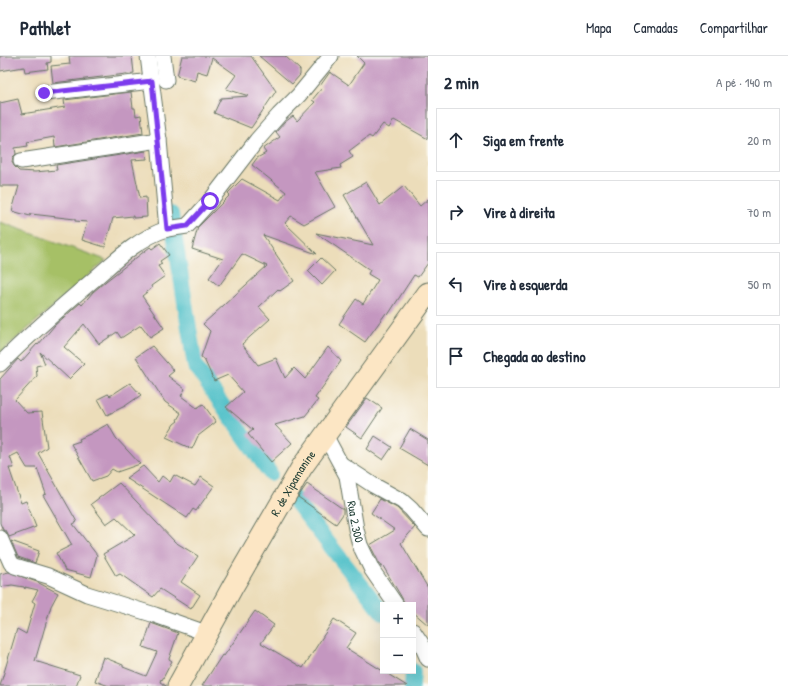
<!DOCTYPE html>
<html lang="pt">
<meta charset="utf-8">
<style>
:root{--surface:#fff;--page:#f2f2f3;--text:#1f2937;--muted:#747a83;--line:#e0e1e3}
body{margin:0;font-family:"Patrick Hand",sans-serif;background:var(--page);color:var(--text)}
.controls{position:absolute;right:12px;bottom:12px;display:grid;overflow:hidden;border-radius:0px;box-shadow:0 4px 16px #0002}
.controls button{width:36px;height:36px;display:grid;place-items:center;padding:0;border:0;border-bottom:1px solid var(--line);background:var(--surface);color:var(--text);font:20px sans-serif}
.stop{position:absolute;width:12px;height:12px;margin:-9px;border:3px solid #7c3aed;border-radius:50%;background:#fff}
.stop.end{background:#7c3aed;border-color:#fff;box-shadow:0 1px 4px #0008}
.list{margin:0;padding:0;list-style:none}
h2{display:flex;justify-content:space-between;align-items:center;height:52px;margin:0;padding:0 16px;font-size:17px}
h2 small{font-size:13px;font-weight:400;color:var(--muted)}
.list li{display:grid;grid-template-columns:26px 1fr auto;gap:12px;align-items:center;box-sizing:border-box;height:64px;margin:0 8px 8px;padding:0 8px;border:1px solid var(--line);border-radius:0px}
.list b{display:block;font-size:15px;white-space:nowrap}
.list em{font-size:13px;font-style:normal;color:var(--muted)}
.icon{flex:none;width:22px;height:22px;fill:none;stroke:currentColor;stroke-width:2;stroke-linecap:round;stroke-linejoin:round}
.map{position:relative;flex:none;width:428px;height:630px;overflow:hidden}
header{display:flex;align-items:center;gap:24px;box-sizing:border-box;height:56px;padding:0 20px;background:var(--surface);border-bottom:1px solid var(--line)}
header strong{font-size:19px}
nav{display:flex;gap:22px;margin-inline-start:auto;font-size:14px}
main{display:flex}
aside{flex:1;background:var(--surface)}
.map>svg:first-child{display:block}
.green{fill:#a6c066;stroke:#627e4d}
.lines{fill:none;stroke-linecap:round;stroke-linejoin:round}
.canal{stroke:#53c1c9;stroke-width:16}
.building{fill:#c497c0}
.street-casing{stroke:#677563;stroke-width:17}
.secondary-casing{stroke:#677563;stroke-width:23}
.street{stroke:#fff;stroke-width:15}
.secondary{stroke:#fce6c4;stroke-width:21}
.route{stroke:#7c3aed;stroke-width:5}
.labels{text-anchor:middle;stroke-width:3;stroke-linejoin:round;paint-order:stroke}
.street-label{font-size:12px;fill:#1f3d34;stroke:#fdfcf7}
</style>
<header>
<strong>Pathlet</strong>
<nav><a>Mapa</a><a>Camadas</a><a>Compartilhar</a></nav>
</header>
<main>
<div class="map">
<svg width="428" height="630" viewBox="0 0 428 630">
<rect width="100%" height="100%" fill="#fdfcf7"/>
<filter id="ink" filterUnits="userSpaceOnUse"><feTurbulence type="fractalNoise" baseFrequency=".025" numOctaves="2"/><feDisplacementMap in="SourceGraphic" scale="8" xChannelSelector="R" yChannelSelector="G"/><feConvolveMatrix kernelMatrix="1 2 1 2 8 2 1 2 1" color-interpolation-filters="sRGB"/></filter>
<filter id="wash" filterUnits="userSpaceOnUse"><feTurbulence type="fractalNoise" baseFrequency=".012" numOctaves="4" result="noise"/><feDisplacementMap in="SourceGraphic" scale="16" xChannelSelector="R" yChannelSelector="G"/><feGaussianBlur stdDeviation="0.9" result="paint"/><feColorMatrix in="noise" values="0 0 0 0 0 0 0 0 0 0 0 0 0 0 0 0 0 1.4 0 .05"/><feComposite in="paint" operator="in"/></filter>
<g filter="url(#wash)">
<rect width="100%" height="100%" fill="#ecddba"/>
<path class="green" d="M0,166l106,38 -106,93z"/>
<g class="lines">
<g class="canal">
<path d="M171,158l24,152 75,107"/>
<path d="M289,437l94,120"/>
<path d="M412,630l1,-15"/>
</g>
</g>
<g id="blocks">
<g class="building">
<path d="M0,0h51v6l-4,1 1,6 -23,3 -1,-5 -24,4z"/>
<path d="M69,0h63l2,17 -81,10 -2,-17 19,-2z"/>
<path d="M182,0h69l25,35 -25,37 -37,-15 7,-15 28,-2 -23,-7 10,-14 -24,-17 -5,16 -10,-3 -2,10 -18,-5z"/>
<path d="M259,0h26l15,14v5l-8,9z"/>
<path d="M357,0h71v83l-34,-19 -5,8 -6,-4 -11,14 -3,-2 -20,15 4,6 -13,8 1,3 -26,4 20,35 -31,17 -13,-8 -6,7 32,31 -54,-19 31,46 -14,10 -2,-2 -19,18 11,12 -28,25 16,21 18,-7 9,20 9,-10 11,11 23,-32 13,14 -26,37 3,2 -13,16 -30,9 17,18 -21,19 -23,-28 5,-4 -27,-23 17,-15 -15,-17 -14,6 -10,-22 -3,-2 9,-26 -7,-7 64,-58 -25,-12 -23,32 -10,-8 14,-19 -31,-10 6,-22 32,-32 -2,-2 14,-14 38,21 6,-8 -34,-27 5,-7 9,-5 -3,-4 17,-12 -4,-5 9,-10 8,-6 4,5 18,-19 -3,-2 10,-12 -2,-2 10,-14 19,13 15,-22z"/>
<path d="M131,36l2,16h2l1,8 5,-1 2,18 -88,14 -1,-10 -27,5 1,4 -13,2 1,6 -3,3 -1,5 2,4 5,5 16,1 22,-2 -1,-5 90,-14 1,8 -15,1 8,38 6,-1 1,20 -14,1v-2l-20,2 -8,29 -23,-7 5,-18 -12,-1v-2l-44,-5 -1,2 -18,-5 7,-25h-19v-83l18,-4 4,15 43,-7 -1,-7z"/>
<path d="M366,126l14,23 24,-19 16,20 8,-7v64l-10,14 -4,-2 -26,40 -2,-2 -21,29 -26,-18 17,-25 7,5 15,-24 -10,-6 2,-4 -54,-37 57,12 -29,-50z"/>
<path d="M160,187l9,12 -9,6 2,3 -4,2 7,10 -14,10 1,2 -10,8 22,32 -14,9 -9,-12 -20,13 -4,-6 -18,12 -15,-20 -20,23 20,17 -15,15 -29,-27 5,12 -9,2 1,10 -22,24 12,13 15,-1 5,35 -9,6 39,69 -4,2 24,31 -6,22 -26,-7 -9,-17 16,-8 -29,-50 3,-1 -9,-26h-10l-9,-15 -8,4 4,11h-5l12,35 5,-2 10,26 -27,10 -3,-6 -3,-1 -3,-7v-144l18,-20 3,3 16,-18 1,1 17,-20 25,-22 2,2 11,-13 13,-11 44,-34 2,2z"/>
<path d="M321,202l14,13 -13,14 -14,-14z"/>
<path d="M152,290l22,25 -6,5 17,13 -4,7 16,12 6,-4 13,18 -18,14 -6,13 -26,-12 8,-13 4,-3 -1,-1 4,-7 -16,-11 -29,-45z"/>
<path d="M130,327l11,12 -16,11 -18,9 -9,-16 10,-5 2,2z"/>
<path d="M367,342l15,10 -20,30 -16,-11z"/>
<path d="M108,368l8,14 24,26 -23,8 -5,-3 -6,7 -14,5 -21,-37 9,-3 -1,-2 11,-5z"/>
<path d="M410,373l18,11v25l-29,-17z"/>
<path d="M375,380l17,11 -9,13 -16,-11z"/>
<path d="M143,410l15,16 4,-6 8,6 4,-7 21,11 6,-9 13,9 -18,25 -3,-2 -6,9 -61,-40z"/>
<path d="M119,427l56,59 23,14 -17,26 19,13 -9,14 -31,-20 -7,8 -33,-23 -4,2 -13,-22 32,-19 -19,-18 -10,7 -15,-20z"/>
<path d="M307,428l36,25v5l-7,10 -38,-27z"/>
<path d="M380,443l17,9 18,19 -14,16 27,45v37l-15,-13v-7h-8l-3,-7 -19,-32 -2,1 -11,-22 25,-15 -24,-17z"/>
<path d="M11,485l28,10 -4,12 -17,-6z"/>
<path d="M9,516l28,10 21,11 -7,13 -16,55 45,14 -4,11h-76l17,-57 9,5 9,-31 -3,-2 6,-11 -13,-3v2l-1,-2 -12,-2 -12,2v-13z"/>
<path d="M255,555l19,14 -13,18 42,25 31,-49 22,14 -10,15 61,38h-205l20,-31 2,1z"/>
<path d="M151,567l27,10 -9,26 3,2 -10,19 -1,-1 -1,3 6,4h-57l-14,-5 8,-24 20,8v2l23,9 11,-24 -14,-5z"/>
</g>
</g>
</g>
<g filter="url(#ink)">
<use href="#blocks" fill-opacity="0" stroke="#677563" stroke-width="1"/>
<g class="lines">
<defs>
<g id="street">
<path d="M163,0l3,24"/>
<path d="M45,37l107,-12"/>
<path d="M21,105l138,-21"/>
<path d="M167,173l20,-3 5,-5 18,-20 47,-61 22,-25 20,-20 32,-39"/>
<path d="M0,308c29,-29 60,-56 92,-83 22,-19 46,-43 75,-52l-8,-89 -11,-84"/>
<path id="s1" d="M325,379l22,41 9,53 4,16 12,25 24,35"/>
<path d="M341,408l32,21 29,16 9,8 17,20"/>
<path d="M0,482l11,25 4,3 33,10 39,18 68,21 51,18"/>
<path d="M413,575l8,12 7,16"/>
</g>
<g id="secondary">
<path id="s2" d="M178,630l55,-100 69,-119 126,-174"/>
</g>
</defs>
<use href="#street" class="street-casing"/>
<use href="#secondary" class="secondary-casing"/>
<use href="#street" class="street"/>
<use href="#secondary" class="secondary"/>
</g>
</g>
<g class="lines" filter="url(#ink)">
<path class="route" d="M44,37l108,-12 15,148 20,-3 23,-25"/>
</g>
<g class="labels">
<g class="street-label">
<text dy="4" stroke="none"><textPath href="#s2" startOffset="233">R. de Xipamanine</textPath></text>
<text dy="4" stroke="none"><textPath href="#s1" startOffset="93">Rua 2.300</textPath></text>
</g>
</g>
</svg>
<div class="controls">
<button>+</button>
<button>−</button>
</div>
<div class="stop" style="left:210px;top:145px"></div>
<div class="stop end" style="left:44px;top:37px"></div>
</div>
<aside>
<h2>2 min<small>A pé · 140 m</small></h2>
<ul class="list">
<li><svg class="icon" aria-label="ahead" viewBox="0 0 24 24"><path d="M12 20V5M6 11l6-6 6 6"/></svg><div><b>Siga em frente</b></div><em>20 m</em></li>
<li><svg class="icon" aria-label="right" viewBox="0 0 24 24"><path d="M7 20v-9h11M14 6l5 5-5 5"/></svg><div><b>Vire à direita</b></div><em>70 m</em></li>
<li><svg class="icon" aria-label="left" viewBox="0 0 24 24"><path d="M17 20v-9H6M10 6l-5 5 5 5"/></svg><div><b>Vire à esquerda</b></div><em>50 m</em></li>
<li><svg class="icon" aria-label="arrive" viewBox="0 0 24 24"><path d="M6 21V4h12l-3 4 3 4H6"/></svg><div><b>Chegada ao destino</b></div></li>
</ul>
</aside>
</main>
